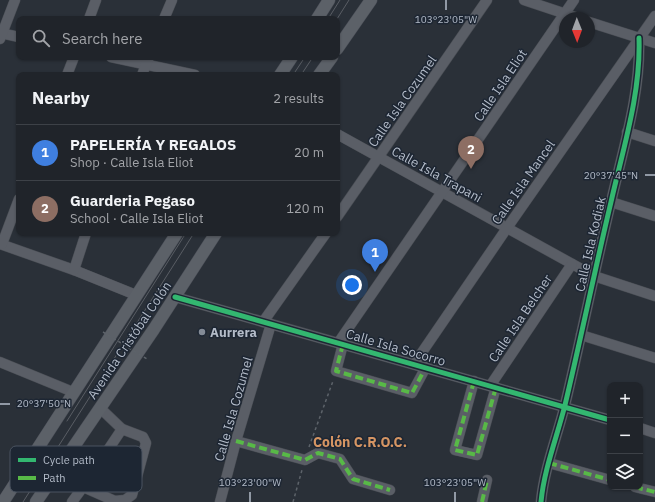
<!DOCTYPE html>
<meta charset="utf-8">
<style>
:root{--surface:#20242a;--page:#282c32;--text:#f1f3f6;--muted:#a2a4a8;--line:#3d4147;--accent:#848b96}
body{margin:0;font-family:"IBM Plex Sans",sans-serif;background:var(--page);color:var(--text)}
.controls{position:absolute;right:12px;bottom:12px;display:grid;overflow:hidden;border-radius:8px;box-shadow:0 1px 3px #0004}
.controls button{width:36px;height:36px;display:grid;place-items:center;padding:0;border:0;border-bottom:1px solid var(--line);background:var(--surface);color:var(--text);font:20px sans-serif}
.compass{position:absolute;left:559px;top:12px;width:36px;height:36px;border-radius:50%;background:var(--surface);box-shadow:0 1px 3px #0004;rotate:179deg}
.you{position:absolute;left:352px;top:285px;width:14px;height:14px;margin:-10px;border:3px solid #fff;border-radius:50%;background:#1a73e8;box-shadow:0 0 0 6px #1a73e833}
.badge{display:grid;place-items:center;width:26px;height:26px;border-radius:50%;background:var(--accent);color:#fff;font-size:13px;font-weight:700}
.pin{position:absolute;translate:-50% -33px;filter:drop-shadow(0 1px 2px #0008)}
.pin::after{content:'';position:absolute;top:21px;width:14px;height:12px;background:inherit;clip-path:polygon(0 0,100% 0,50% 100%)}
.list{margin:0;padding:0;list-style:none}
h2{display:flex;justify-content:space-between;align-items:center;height:52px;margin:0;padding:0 16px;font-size:17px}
h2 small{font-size:13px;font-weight:400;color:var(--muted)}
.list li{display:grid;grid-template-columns:26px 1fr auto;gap:12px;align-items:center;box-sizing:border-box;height:56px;padding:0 16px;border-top:1px solid var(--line)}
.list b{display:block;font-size:15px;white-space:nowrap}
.list p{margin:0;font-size:13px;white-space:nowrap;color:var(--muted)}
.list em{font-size:13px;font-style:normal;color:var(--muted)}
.icon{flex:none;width:22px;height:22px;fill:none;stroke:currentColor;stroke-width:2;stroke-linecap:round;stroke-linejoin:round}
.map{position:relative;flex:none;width:655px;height:502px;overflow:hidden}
.search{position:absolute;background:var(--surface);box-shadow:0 1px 3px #0004;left:16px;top:16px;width:324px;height:44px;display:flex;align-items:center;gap:10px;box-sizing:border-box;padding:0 14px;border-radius:8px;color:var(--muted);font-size:15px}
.panel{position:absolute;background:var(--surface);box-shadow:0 1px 3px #0004;left:16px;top:72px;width:324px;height:164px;border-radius:8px}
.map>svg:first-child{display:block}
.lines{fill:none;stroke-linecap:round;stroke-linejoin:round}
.minor-casing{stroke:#484c53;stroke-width:11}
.major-casing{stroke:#484c55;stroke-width:13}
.path{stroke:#5d636a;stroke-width:1.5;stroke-dasharray:3 3;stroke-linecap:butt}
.minor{stroke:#5a5e66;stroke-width:10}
.major{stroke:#5c6168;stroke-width:12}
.tram{stroke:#595d64;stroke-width:1}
.path-bridge{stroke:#5d636a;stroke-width:1.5;stroke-dasharray:3 3;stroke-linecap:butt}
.quiet{stroke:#58b947;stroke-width:4;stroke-dasharray:8 4;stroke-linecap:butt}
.cycleway-casing{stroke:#1d2633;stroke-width:8}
.cycleway{stroke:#33b770;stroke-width:5}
.ticks{fill:none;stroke:#b4bcc9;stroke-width:1.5}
.poi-dot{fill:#848b96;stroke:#1d2633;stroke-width:1.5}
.labels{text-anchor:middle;stroke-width:3;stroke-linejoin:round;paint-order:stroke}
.street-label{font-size:13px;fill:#b4bcc9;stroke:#1d2633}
.poi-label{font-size:13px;font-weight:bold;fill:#b4bcc9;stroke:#1d2633;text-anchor:start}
.neighbourhood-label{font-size:14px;font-weight:bold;fill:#d59563;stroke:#1d2633}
.key{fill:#1d2633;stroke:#4a5360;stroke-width:1}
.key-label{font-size:11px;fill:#b4bcc9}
.ticks-label{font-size:10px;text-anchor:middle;fill:#b4bcc9;stroke:#1d2633;stroke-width:3;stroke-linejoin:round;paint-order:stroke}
</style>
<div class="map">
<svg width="655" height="502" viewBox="0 0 655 502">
<rect width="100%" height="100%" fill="#2a3038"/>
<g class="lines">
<defs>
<g id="minor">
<path d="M524,0l54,18"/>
<path d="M89,19l7,-19"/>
<path d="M164,19l8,-19"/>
<path d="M589,22l66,21"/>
<path d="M0,33l19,4"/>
<path d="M0,39l15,-39"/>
<path d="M111,57l84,18"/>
<path d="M67,75l7,-18"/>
<path d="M142,75l7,-18"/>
<path d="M627,132l28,9"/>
<path d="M337,134l257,142 61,20"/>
<path d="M611,202l44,14"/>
<path d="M337,217l150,-217"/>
<path d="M0,244l74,26 62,25"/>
<path d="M2,244l17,-45"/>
<path d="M74,270l12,-37"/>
<path d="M175,297l435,123"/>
<path d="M263,322l63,-89"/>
<path d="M581,335l74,23"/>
<path d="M338,343l236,-343"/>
<path d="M343,344l-7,27 76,22 14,-26"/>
<path d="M0,362l73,30"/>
<path d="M414,364l93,-136 148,-212"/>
<path d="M474,381l-19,69 22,5 19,-68"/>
<path d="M490,386l82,-122"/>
<path d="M100,408l22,21"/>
<path d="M640,428l15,5"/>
<path d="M236,441l69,19 13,-7 22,6 13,20 37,11"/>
<path d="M69,454l27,13 40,12"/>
<path d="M549,463l61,17"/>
<path d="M83,487l39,-58 21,8 3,6 -14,52 -7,5 -10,1"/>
<path d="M635,487l20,5"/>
<path d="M72,502l11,-15 32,14 -1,1"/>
<path d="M220,502l16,-61 35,-117"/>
<path d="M482,502l5,-22"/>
<path d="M541,502c3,-33 16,-65 24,-97 16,-67 30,-136 46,-203 12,-53 30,-109 28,-164"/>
</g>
<g id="major">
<path d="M317,19l12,-19"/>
<path d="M337,49l34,-49"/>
<path d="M280,75l12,-18"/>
<path d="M319,75l13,-18"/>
<path d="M3,502l174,-269"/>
<path d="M36,502l118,-173 62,-96"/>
</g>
</defs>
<use href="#minor" class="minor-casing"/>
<use href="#major" class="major-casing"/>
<g class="path">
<path d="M309,447l24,-66"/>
<path d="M293,502l9,-32"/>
</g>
<use href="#minor" class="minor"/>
<use href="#major" class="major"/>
<g class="tram">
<path d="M328,19l12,-19"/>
<path d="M337,19l12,-19"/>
<path d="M293,75l12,-18"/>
<path d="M301,75l12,-18"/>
<path d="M67,421l119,-188"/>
<path d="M23,502l171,-269"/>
</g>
<path class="path-bridge" d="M103,332l44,27"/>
<g class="quiet">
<path d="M343,344l-7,27 76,22 14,-26"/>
<path d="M474,381l-19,69 22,5 19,-68"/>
<path d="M236,441l69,19 13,-7 22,6 13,20 37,11"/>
<path d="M549,463l61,17"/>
<path d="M635,487l20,5"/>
<path d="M482,502l5,-22"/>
</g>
<defs>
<g id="cycleway">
<path d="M175,297l435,123"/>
<path d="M541,502c3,-33 16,-65 24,-97 16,-67 30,-136 46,-203 12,-53 30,-109 28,-164"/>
</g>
</defs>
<use href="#cycleway" class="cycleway-casing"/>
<use href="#cycleway" class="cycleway"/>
</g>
<path class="ticks" d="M446,0v10M645,175h10M0,404h10M250,492v10M455,492v10"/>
<circle class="poi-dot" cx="202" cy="332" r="4"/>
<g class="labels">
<g class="street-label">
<text transform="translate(500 85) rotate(-56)" y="5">Calle Isla Eliot</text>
<text transform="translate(402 101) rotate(-55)" y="5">Calle Isla Cozumel</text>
<text transform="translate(437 174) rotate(29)" y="5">Calle Isla Trapani</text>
<text transform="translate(523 182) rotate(-55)" y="5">Calle Isla Mancel</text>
<text transform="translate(590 244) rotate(-77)" y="5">Calle Isla Kodiak</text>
<text transform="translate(520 318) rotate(-56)" y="5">Calle Isla Belcher</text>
<text transform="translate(129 340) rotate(-56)" y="5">Avenida Cristóbal Colón</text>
<text transform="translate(396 347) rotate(16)" y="5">Calle Isla Socorro</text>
<text transform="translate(233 409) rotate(-74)" y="5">Calle Isla Cozumel</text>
</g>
<g class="poi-label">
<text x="210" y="337">Aurrera</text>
</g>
<g class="neighbourhood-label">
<text x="360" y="447">Colón C.R.O.C.</text>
</g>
</g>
<rect x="10" y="446" width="132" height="46" rx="6" class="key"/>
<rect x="18" y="458" width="18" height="4" fill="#33b770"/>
<rect x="18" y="476" width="18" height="4" fill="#58b947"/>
<g class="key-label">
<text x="43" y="464">Cycle path</text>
<text x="43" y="482">Path</text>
</g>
<g class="ticks-label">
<text x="446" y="23">103°23'05"W</text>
<text x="611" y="179">20°37'45"N</text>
<text x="44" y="407">20°37'50"N</text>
<text x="250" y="486">103°23'00"W</text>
<text x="455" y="486">103°23'05"W</text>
</g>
</svg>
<div class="controls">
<button>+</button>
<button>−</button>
<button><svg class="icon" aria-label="layers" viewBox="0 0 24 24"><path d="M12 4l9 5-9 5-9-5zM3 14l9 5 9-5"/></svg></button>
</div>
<svg class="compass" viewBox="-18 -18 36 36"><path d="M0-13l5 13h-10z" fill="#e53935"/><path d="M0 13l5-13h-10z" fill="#a2a4a8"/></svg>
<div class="you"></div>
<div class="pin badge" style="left:375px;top:272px;background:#3f7fe0">1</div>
<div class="pin badge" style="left:471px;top:169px;background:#8d6e63">2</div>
<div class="search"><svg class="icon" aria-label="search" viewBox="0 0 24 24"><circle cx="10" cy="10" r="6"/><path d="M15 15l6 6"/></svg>Search here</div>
<section class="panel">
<h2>Nearby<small>2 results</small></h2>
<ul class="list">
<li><span class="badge" style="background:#3f7fe0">1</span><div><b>PAPELERÍA Y REGALOS</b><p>Shop · Calle Isla Eliot</p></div><em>20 m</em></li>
<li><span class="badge" style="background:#8d6e63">2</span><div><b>Guarderia Pegaso</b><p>School · Calle Isla Eliot</p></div><em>120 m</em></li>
</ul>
</section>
</div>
